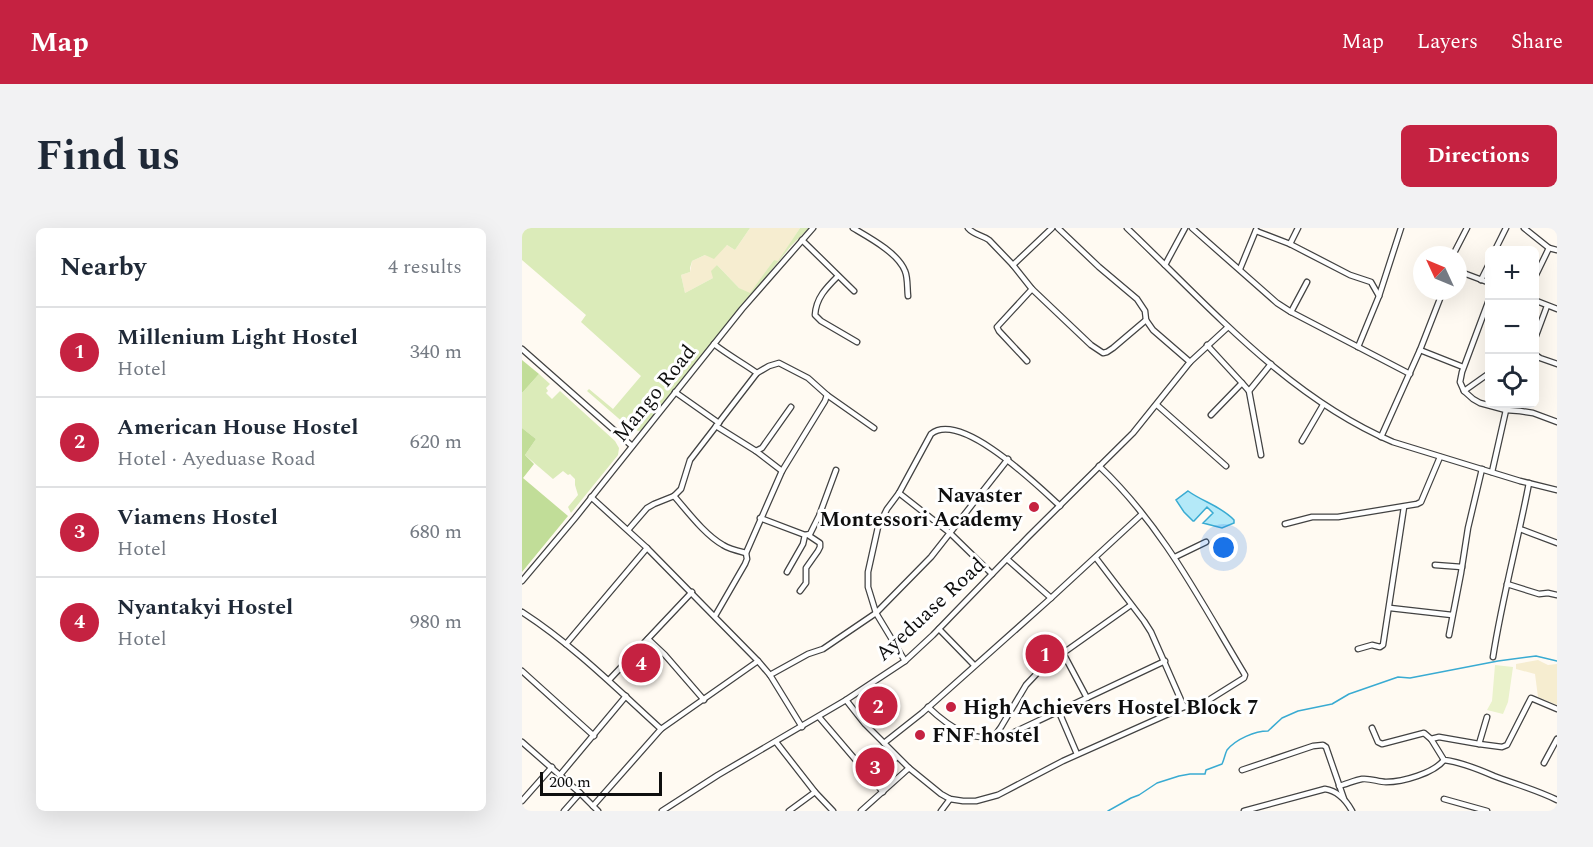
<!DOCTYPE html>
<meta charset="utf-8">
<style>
:root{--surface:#fff;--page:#f2f2f3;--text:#1f2937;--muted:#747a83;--line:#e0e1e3;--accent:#c52241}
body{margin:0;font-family:Spectral,serif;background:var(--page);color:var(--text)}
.controls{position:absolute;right:18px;top:18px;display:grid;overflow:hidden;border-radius:9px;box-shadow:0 6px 24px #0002}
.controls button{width:54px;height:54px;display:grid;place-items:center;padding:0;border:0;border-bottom:2px solid var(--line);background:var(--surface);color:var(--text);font:30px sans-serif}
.compass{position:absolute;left:891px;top:18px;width:54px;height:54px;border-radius:50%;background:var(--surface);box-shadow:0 6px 24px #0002;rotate:314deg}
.scale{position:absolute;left:18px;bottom:15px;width:122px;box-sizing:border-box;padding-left:6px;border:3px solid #0f0f0f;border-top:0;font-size:16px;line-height:21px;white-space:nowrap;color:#0f0f0f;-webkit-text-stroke:4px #fff;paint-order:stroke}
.you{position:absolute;left:702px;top:320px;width:21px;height:21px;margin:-15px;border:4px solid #fff;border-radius:50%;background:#1a73e8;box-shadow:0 0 0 9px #1a73e833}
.badge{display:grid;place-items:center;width:39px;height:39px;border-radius:50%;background:var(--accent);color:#fff;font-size:20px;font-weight:700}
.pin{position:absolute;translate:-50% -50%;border:3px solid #fff;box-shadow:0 2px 6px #0006}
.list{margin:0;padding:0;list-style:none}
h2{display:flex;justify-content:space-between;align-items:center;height:78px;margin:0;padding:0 24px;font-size:26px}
h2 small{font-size:20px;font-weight:400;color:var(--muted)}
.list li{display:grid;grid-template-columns:39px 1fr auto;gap:18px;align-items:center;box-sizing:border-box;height:90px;padding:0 24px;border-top:2px solid var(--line)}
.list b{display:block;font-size:22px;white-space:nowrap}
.list p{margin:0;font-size:20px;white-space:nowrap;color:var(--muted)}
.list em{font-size:20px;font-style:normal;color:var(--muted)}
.icon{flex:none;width:33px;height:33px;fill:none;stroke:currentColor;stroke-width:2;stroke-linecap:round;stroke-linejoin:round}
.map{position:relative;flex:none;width:1035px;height:583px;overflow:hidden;border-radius:9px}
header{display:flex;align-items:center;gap:36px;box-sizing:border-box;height:84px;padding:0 30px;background:var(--accent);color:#fff}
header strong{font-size:28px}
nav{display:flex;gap:33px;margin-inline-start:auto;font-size:21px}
.intro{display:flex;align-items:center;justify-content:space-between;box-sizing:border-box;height:144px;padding:0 36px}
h1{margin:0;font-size:42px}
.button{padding:15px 27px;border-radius:9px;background:var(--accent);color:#fff;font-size:21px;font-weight:700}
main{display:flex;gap:36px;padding:0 36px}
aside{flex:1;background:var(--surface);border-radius:9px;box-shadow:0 6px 24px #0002}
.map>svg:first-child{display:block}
.farmland{fill:#f6edd0}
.green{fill:#dbebb9}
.forest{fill:#c1dd98}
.pitch{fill:#eaf2cb}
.water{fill:#b4e9f8;stroke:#39abd2;stroke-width:1.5}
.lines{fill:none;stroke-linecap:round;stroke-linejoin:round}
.stream{stroke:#39abd2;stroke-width:1.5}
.minor-casing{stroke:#424242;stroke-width:7}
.minor{stroke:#fff;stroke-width:4.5}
.poi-dot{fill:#c52241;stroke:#fff;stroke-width:2}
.labels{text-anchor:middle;stroke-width:6;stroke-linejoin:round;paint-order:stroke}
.street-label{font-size:21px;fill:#0f0f0f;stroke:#fff}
.poi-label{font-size:21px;font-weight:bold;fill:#0f0f0f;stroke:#fff;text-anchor:start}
</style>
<header>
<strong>Map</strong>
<nav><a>Map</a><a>Layers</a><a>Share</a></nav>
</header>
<div class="intro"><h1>Find us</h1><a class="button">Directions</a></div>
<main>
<aside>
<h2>Nearby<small>4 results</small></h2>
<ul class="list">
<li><span class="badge">1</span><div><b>Millenium Light Hostel</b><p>Hotel</p></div><em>340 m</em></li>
<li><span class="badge">2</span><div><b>American House Hostel</b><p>Hotel · Ayeduase Road</p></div><em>620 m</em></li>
<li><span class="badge">3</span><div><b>Viamens Hostel</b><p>Hotel</p></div><em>680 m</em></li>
<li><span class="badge">4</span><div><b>Nyantakyi Hostel</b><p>Hotel</p></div><em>980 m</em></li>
</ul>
</aside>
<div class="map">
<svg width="1035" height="583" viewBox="0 0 1035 583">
<rect width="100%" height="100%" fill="#fffaf2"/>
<g class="farmland">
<path d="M228,0h50l-22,34 -4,-2 -24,34 -11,-6 -22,-23 -4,13 -28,15 -4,-18 9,-3 2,-11 35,-16 8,5z"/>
<path d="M1016,432l10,5 9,-1v41l-19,-8 -3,-23 -19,-5v-5z"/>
</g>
<g class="green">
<path d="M0,0h228l-15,22 -8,-5 -13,14 -9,-4 -13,6 -2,7v4l-9,3 4,18 28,-15 -2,-7 6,-6 22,23 11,5 24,-33 4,1 22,-33h9l-18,18 -150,185 -10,-1 -4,-4 7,-8 2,1 5,-5 -4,-4 -12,14 -38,-33 2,-2 24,20 28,-33 -60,-54 5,-7 -64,-55z"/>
<path d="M17,146l11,10 -4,4 2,3 -2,2 6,6 8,-8 55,50 4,7 -1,7 -47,58 -3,-6 10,-12 -3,-10v-6l-5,-5 -2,1 -5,-4 -10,8 -28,-24 11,-16 -14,-11v-35z"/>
</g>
<g class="forest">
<path d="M0,132l17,14 -17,19z"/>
<path d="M0,200l14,11 -11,16 9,9 -11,14 45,38 -46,56z"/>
</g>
<path class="pitch" d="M973,437l18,2 -5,35 -5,12 -16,-4 5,-9z"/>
<path class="water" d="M666,263c15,11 33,15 46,29v3l-12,5 -19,-5 10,-10 -6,-6 -13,14h-1l-9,-9 -8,-12z"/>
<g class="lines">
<path class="stream" d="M586,583l23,-13 8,-3 18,-12 22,-7 11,-2h15l1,-4 16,-6c2,-4 3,-10 5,-14 9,-11 28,-19 41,-19l14,-13 16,-7 34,-7 17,-10 49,-17 12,1 88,-17 38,-5 21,5"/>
<defs>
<g id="minor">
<path d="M331,0c17,10 45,25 52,43 3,7 2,17 3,25"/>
<path d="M446,0c6,7 14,7 21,12l24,25 19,24 59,56 12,8 4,-1 6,-4 33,-28"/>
<path d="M536,0l41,39 38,32 8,12 1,9 7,10 37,32"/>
<path d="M605,0c82,78 160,169 266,214l127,39 37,9"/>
<path d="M670,0l85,75 14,9 119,62"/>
<path d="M1002,0l25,20 8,2"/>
<path d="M734,3l34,13 60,31 21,7 8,14"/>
<path d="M280,12l52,51"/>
<path d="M768,16l8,-16"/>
<path d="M973,22l11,-22"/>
<path d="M931,27l14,-27"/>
<path d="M491,37l39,-37"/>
<path d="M643,37l20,-37"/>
<path d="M718,41l16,-39"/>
<path d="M936,43l32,12"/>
<path d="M316,48c-12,12 -22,22 -23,39l6,6 36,21"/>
<path d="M1012,51l15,-31"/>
<path d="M959,52l9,-18"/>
<path d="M968,69l-28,75 -2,10 4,9 9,8 7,4 26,7 14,1 13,2 24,9"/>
<path d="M1012,72l23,9"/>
<path d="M769,84l16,-30"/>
<path d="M1012,113l13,-35"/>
<path d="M192,116c14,11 29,19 43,29"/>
<path d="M685,117l35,38"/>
<path d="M836,119l21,-51 22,-68"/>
<path d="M0,121l110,97"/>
<path d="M898,122l43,17"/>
<path d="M1012,126l6,4 17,6"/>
<path d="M505,133l-28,-30 -2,-4 35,-38"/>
<path d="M942,163l24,-17"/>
<path d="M153,164l44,31"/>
<path d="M635,177l69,61"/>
<path d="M689,187l31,-32 7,8"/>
<path d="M194,198l40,25 26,20"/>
<path d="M859,209l39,-87 23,-59"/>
<path d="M780,213l21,-36"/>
<path d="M234,223l6,-3 29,-41"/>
<path d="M739,227l-12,-64 22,-27"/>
<path d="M970,244l14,-62"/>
<path d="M377,265l51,40 42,41"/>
<path d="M152,268c14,16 31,39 49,49 6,4 15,6 23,8"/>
<path d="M69,269l56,51 111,113 12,14 32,52"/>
<path d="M238,290l45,17 5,-1 9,-18 17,-46"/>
<path d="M763,296l27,-7h26l79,-13 4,-2 19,-45"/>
<path d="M998,301l37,14"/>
<path d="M106,302l19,-22 7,-4 20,-8 7,-7 9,-29 67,-87 12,-7 10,-3 29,15 19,17 47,33"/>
<path d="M653,329l31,-15"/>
<path d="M574,330l48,63 7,11 33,75"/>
<path d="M485,331l44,39"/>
<path d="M913,337l27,2"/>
<path d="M265,344l16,-28 2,-9"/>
<path d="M0,353l53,-63 167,-209 71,-81"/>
<path d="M985,356l32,10 9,-1 9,2"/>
<path d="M278,363l6,-8v-15l12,-17 2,-4v-4l-12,-8"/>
<path d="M868,380l62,7"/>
<path d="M0,384c51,33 94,76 139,117"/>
<path d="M193,388l30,-52 2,-5 -1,-6 36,-82 43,-70 2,-6"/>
<path d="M417,401l35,36"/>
<path d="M927,407l12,-62 7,-45 14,-59"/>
<path d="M126,411l17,16 39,45"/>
<path d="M44,416l81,-96"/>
<path d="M836,421l14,-4 8,2 3,-2 21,-138"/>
<path d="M541,425l24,45"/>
<path d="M971,429c9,-59 25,-116 36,-174"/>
<path d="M383,433l-29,-48 -8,-26v-15l10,-45 9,-18 12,-16 32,-59c30,-24 107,52 129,72"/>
<path d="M0,443l72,65"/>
<path d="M248,447l38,-21 15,-5 53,-36 55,-56 77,-98"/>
<path d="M87,452l83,-88"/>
<path d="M324,472l19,24 44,44 32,26 9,5 13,2h13l22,-6 65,-34 121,-54 20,-4 40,-25 1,-3c-44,-73 -83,-150 -146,-209"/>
<path d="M406,479c23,22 45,36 78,29l159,-75"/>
<path d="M537,484l18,42"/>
<path d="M297,489l64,75"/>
<path d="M850,500l6,14 4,2 42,-11 7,6 13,21c17,2 34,9 50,16 21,8 43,14 63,24"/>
<path d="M471,510l8,-11 25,-42 16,-17 89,-63"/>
<path d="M909,511l8,-2 40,7 8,-27"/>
<path d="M0,514l58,51 18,18"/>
<path d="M254,514l39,50 18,19"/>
<path d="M362,515l38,-30 129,-115 91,-84"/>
<path d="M957,516l23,3 5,-2 24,-47 26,11"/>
<path d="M1022,535l13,-24"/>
<path d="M357,537l3,-2 5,4 10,-10"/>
<path d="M720,542l71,-24 10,-1 3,2 18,52"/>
<path d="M38,547l66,-79"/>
<path d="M817,558c8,-2 16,-6 23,-7 9,-1 16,3 24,3 17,0 48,-9 58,-22"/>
<path d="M922,571l43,12"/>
<path d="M0,573l30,-34"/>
<path d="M71,578l68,-77 97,-68"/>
<path d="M42,583l16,-18"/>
<path d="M140,583l56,-36 128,-75 59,-39 28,-26 96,-99 104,-103 57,-71 38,-35"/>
<path d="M267,583l26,-19"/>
<path d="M339,583l48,-43"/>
<path d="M419,583l9,-12"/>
<path d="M722,583l81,-22c13,2 21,11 27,22"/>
</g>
</defs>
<use href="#minor" class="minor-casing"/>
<use href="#minor" class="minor"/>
</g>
<g class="poi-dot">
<circle cx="512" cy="279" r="6"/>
<circle cx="429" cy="479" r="6"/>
<circle cx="398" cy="507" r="6"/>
</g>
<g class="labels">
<g class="street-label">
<text transform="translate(132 165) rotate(-51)" y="7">Mango Road</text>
<text transform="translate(408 381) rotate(-43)" y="7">Ayeduase Road</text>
</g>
<g class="poi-label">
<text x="500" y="274" text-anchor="end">Navaster<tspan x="500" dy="24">Montessori Academy</tspan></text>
<text x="441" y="486">High Achievers Hostel Block 7</text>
<text x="410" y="514">FNF hostel</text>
</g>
</g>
</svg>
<div class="controls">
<button>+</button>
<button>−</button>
<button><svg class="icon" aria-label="locate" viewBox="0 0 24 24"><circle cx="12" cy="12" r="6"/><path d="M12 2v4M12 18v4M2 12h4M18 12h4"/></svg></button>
</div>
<svg class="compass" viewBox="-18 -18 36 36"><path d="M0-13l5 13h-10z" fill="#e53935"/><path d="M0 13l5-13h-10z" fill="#747a83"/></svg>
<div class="scale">200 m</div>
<div class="you"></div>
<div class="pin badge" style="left:523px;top:426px">1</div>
<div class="pin badge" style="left:356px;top:478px">2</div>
<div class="pin badge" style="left:353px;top:539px">3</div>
<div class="pin badge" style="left:119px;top:435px">4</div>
</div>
</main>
